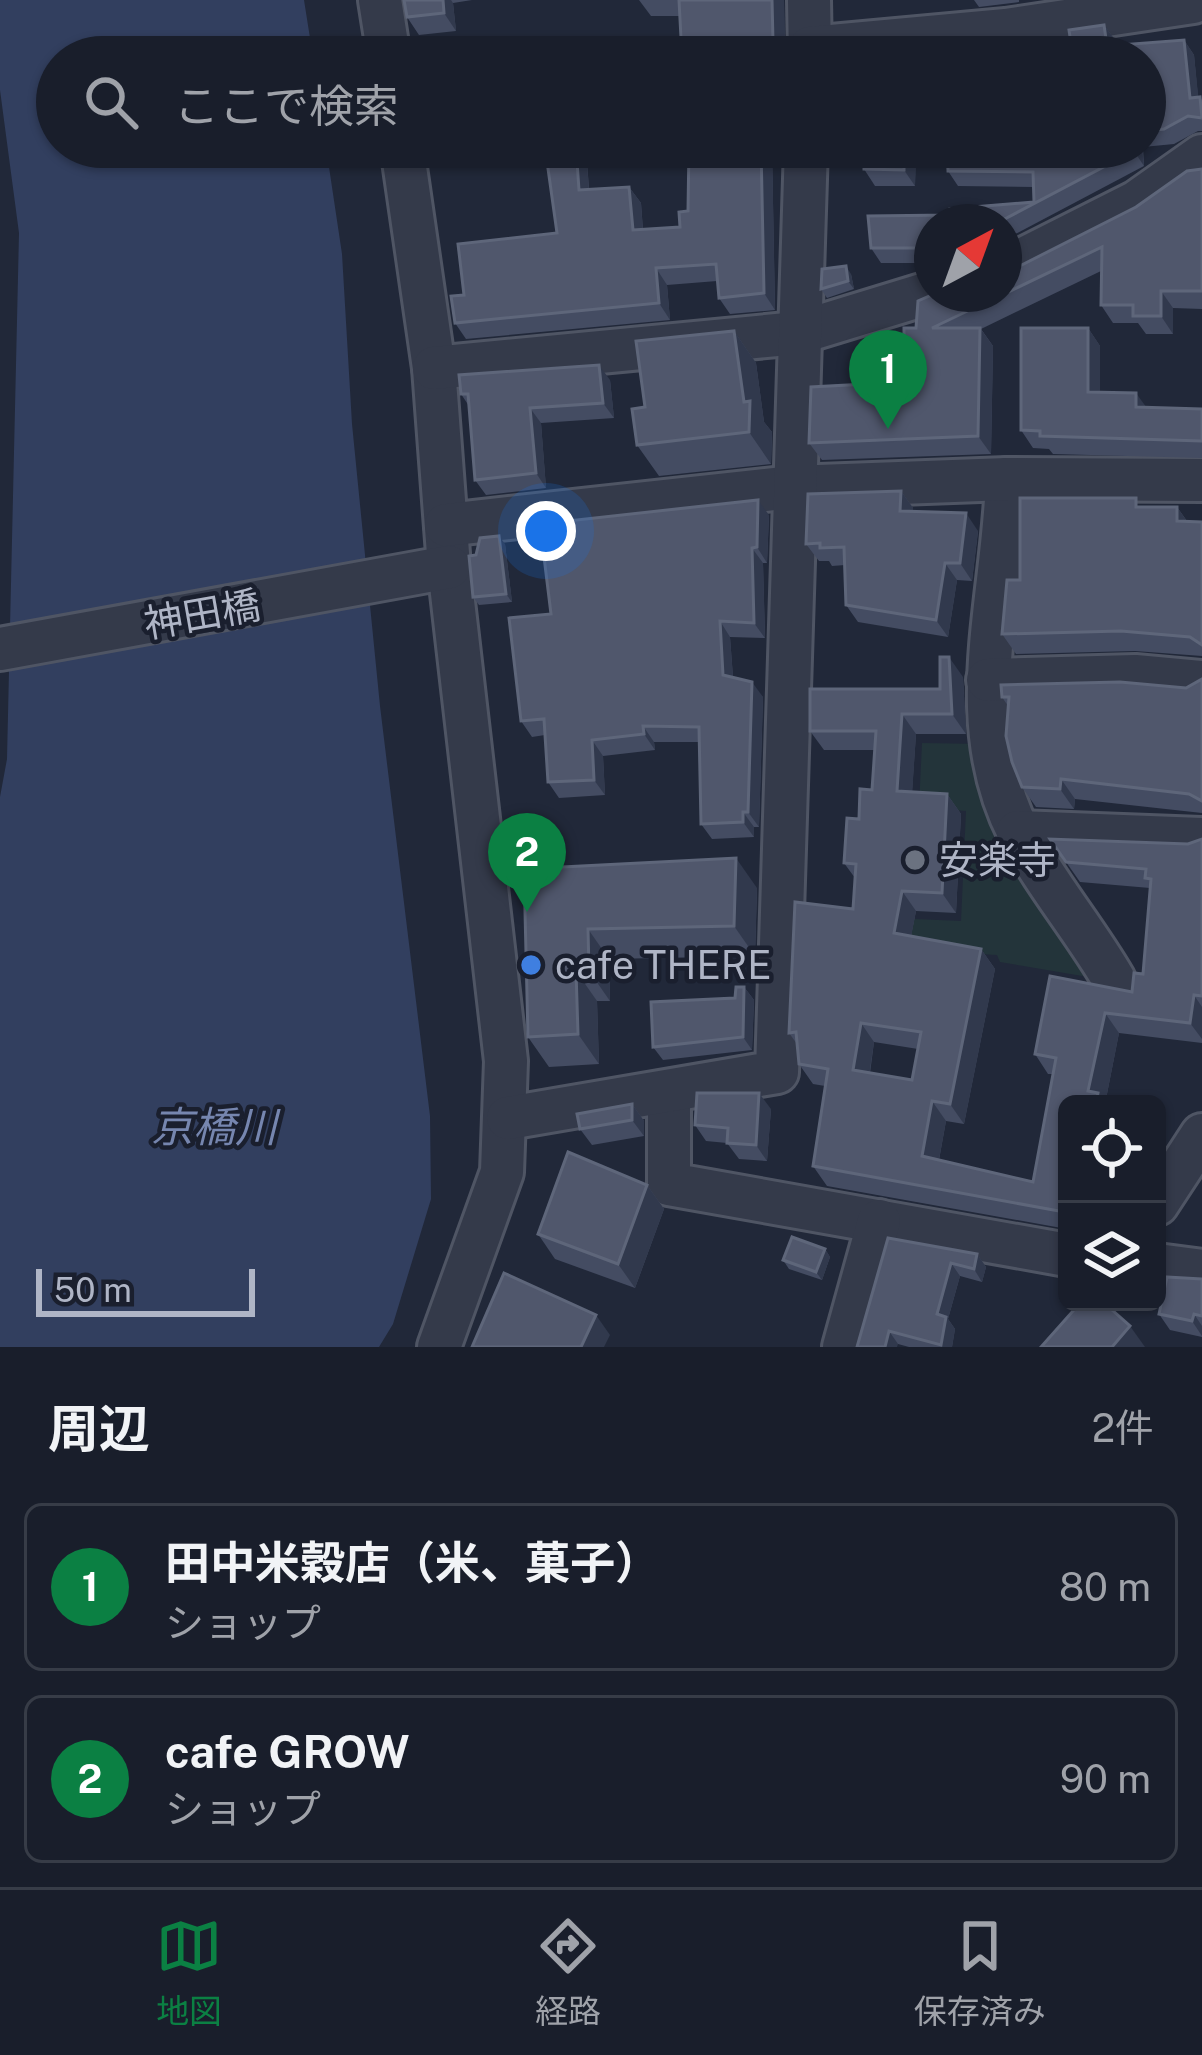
<!DOCTYPE html>
<html lang="ja">
<meta charset="utf-8">
<style>
:root{--surface:#191e2b;--page:#222733;--text:#f1f3f6;--muted:#9fa2a9;--line:#373c47;--accent:#0b8043}
body{margin:0;font-family:"Public Sans","Noto Sans JP",sans-serif;background:var(--page);color:var(--text)}
.controls{position:absolute;right:36px;bottom:36px;display:grid;overflow:hidden;border-radius:18px;box-shadow:0 3px 9px #0004}
.controls button{width:108px;height:108px;display:grid;place-items:center;padding:0;border:0;border-bottom:3px solid var(--line);background:var(--surface);color:var(--text);font:60px sans-serif}
.compass{position:absolute;left:914px;top:204px;width:108px;height:108px;border-radius:50%;background:var(--surface);box-shadow:0 3px 9px #0004;rotate:41deg}
.scale{position:absolute;left:36px;bottom:30px;width:219px;box-sizing:border-box;padding-left:12px;border:6px solid #afb5c6;border-top:0;font-size:33px;line-height:42px;white-space:nowrap;color:#afb5c6;-webkit-text-stroke:9px #1a1f2e;paint-order:stroke}
.you{position:absolute;left:546px;top:531px;width:42px;height:42px;margin:-30px;border:9px solid #fff;border-radius:50%;background:#1a73e8;box-shadow:0 0 0 18px #1a73e833}
.badge{display:grid;place-items:center;width:78px;height:78px;border-radius:50%;background:var(--accent);color:#fff;font-size:39px;font-weight:700}
.pin{position:absolute;translate:-50% -99px;filter:drop-shadow(0 3px 6px #0008)}
.pin::after{content:'';position:absolute;top:63px;width:42px;height:36px;background:inherit;clip-path:polygon(0 0,100% 0,50% 100%)}
.list{margin:0;padding:0;list-style:none}
h2{display:flex;justify-content:space-between;align-items:center;height:156px;margin:0;padding:0 48px;font-size:51px}
h2 small{font-size:39px;font-weight:400;color:var(--muted)}
.list li{display:grid;grid-template-columns:78px 1fr auto;gap:36px;align-items:center;box-sizing:border-box;height:168px;margin:0 24px 24px;padding:0 24px;border:3px solid var(--line);border-radius:18px}
.list b{display:block;font-size:45px;white-space:nowrap}
.list p{margin:0;font-size:39px;white-space:nowrap;color:var(--muted)}
.list em{font-size:39px;font-style:normal;color:var(--muted)}
.icon{flex:none;width:66px;height:66px;fill:none;stroke:currentColor;stroke-width:2;stroke-linecap:round;stroke-linejoin:round}
.map{position:relative;flex:none;width:1202px;height:1347px;overflow:hidden}
.search{position:absolute;background:var(--surface);box-shadow:0 3px 9px #0004;left:36px;right:36px;top:36px;height:132px;display:flex;align-items:center;gap:30px;box-sizing:border-box;padding:0 42px;border-radius:66px;color:var(--muted);font-size:45px}
.sheet{height:540px;background:var(--surface)}
nav{display:flex;justify-content:space-around;align-items:center;box-sizing:border-box;height:168px;border-top:3px solid var(--line);background:var(--surface);font-size:33px;color:var(--muted)}
nav a{display:grid;justify-items:center;gap:6px}
nav .on{color:var(--accent)}
.map>svg:first-child{display:block}
.green{fill:#23343a}
.water{fill:#323f5f}
.lines{fill:none;stroke-linecap:round;stroke-linejoin:round}
.minor-casing{stroke:#4f5564;stroke-width:48}
.minor{stroke:#343a4a;stroke-width:42}
.wall{fill:#444c62;fill-rule:evenodd}
.shaded-wall{fill:#31394d}
.building{fill:#50576c;stroke:#5e667a;stroke-width:3;fill-rule:evenodd}
.worship-dot{fill:#6b7280;stroke:#1a1f2e;stroke-width:4.5}
.shop-dot{fill:#3f7fe0;stroke:#1a1f2e;stroke-width:4.5}
.labels{text-anchor:middle;stroke-width:9;stroke-linejoin:round;paint-order:stroke}
.street-label{font-size:39px;fill:#afb5c6;stroke:#1a1f2e}
.poi-label{font-size:39px;fill:#afb5c6;stroke:#1a1f2e;text-anchor:start}
.water-label{font-size:42px;font-style:italic;fill:#7686af;stroke:#1a1f2e}
</style>
<div class="map">
<svg width="1202" height="1347" viewBox="0 0 1202 1347">
<rect width="100%" height="100%" fill="#212839"/>
<path class="green" d="M922,743l58,1 120,235 -100,-17 -3,-7 -54,-3 -74,-35 92,4 5,-110 -47,-4z"/>
<path class="water" d="M0,0h304l9,57h-256v90h269l16,107 10,170 28,282 50,410 1,83 -38,125 -14,23h-379v-550l7,-38 12,-526 -19,-143z"/>
<g class="lines">
<defs>
<g id="minor">
<path d="M380,0l9,57"/>
<path d="M809,0l1,57"/>
<path d="M810,48l196,-18 187,-28"/>
<path d="M402,147l32,221 15,199 57,494 -4,111 -63,175"/>
<path d="M1004,269l133,-67 65,-46"/>
<path d="M434,368l364,-35 134,-41"/>
<path d="M1007,479c-3,118 -46,241 12,354 26,50 66,97 95,147"/>
<path d="M446,525l346,-38 215,-8 195,1"/>
<path d="M0,649l449,-82"/>
<path d="M988,680l147,-4 67,6"/>
<path d="M1018,832l184,7"/>
<path d="M669,1092v92l398,71"/>
<path d="M508,1118l269,-46 29,-925"/>
<path d="M1157,1204l45,-69"/>
<path d="M1157,1265l45,6"/>
<path d="M844,1347l35,-126"/>
</g>
</defs>
<use href="#minor" class="minor-casing"/>
<use href="#minor" class="minor"/>
</g>
<g class="wall">
<path d="M404,0h68l-19,3 3,28 -37,4 -12,-18z"/>
<path d="M639,0h145l1,57h-103l-2,-41h-29z"/>
<path d="M974,0h45v2l-40,5z"/>
<path d="M1104,25l11,15v5l69,-5 10,15 4,42 4,3v31h-4l-24,13 -31,3 1,19 -140,74v-18h-72v41h-51l-10,-15 -3,-32 82,-1v-6l84,-7v-15l-76,-1 -10,-15 -1,-24h198v-90h-72l-4,-27z"/>
<path d="M430,147h61v5l-54,4z"/>
<path d="M586,147l3,42 40,-2 12,16 2,27 37,-3 8,-16 1,-54 -46,-1 -6,-9h135l3,163 -45,4 -11,-16 -2,-17 -50,4 3,35 -204,19 -11,-16 9,-28 93,-62z"/>
<path d="M916,147l-1,39h-40l-11,-17z"/>
<path d="M1202,169v140l-29,-1v26h-27l-8,-11h-25l-12,-18v-34l-120,58 12,17 -2,108 -169,6 -13,-17 95,-61 12,-54 88,-34 132,-87z"/>
<path d="M851,274l3,15 -27,9 -6,-9z"/>
<path d="M1088,328l12,18v47l46,15 56,1v49l-149,-4 -4,-5 -16,-1 -12,-18z"/>
<path d="M734,331l22,32 8,59 8,10 -1,32 -112,12 -22,-31z"/>
<path d="M610,380l4,38 -73,5 5,65 -60,7 -11,-15 -6,-74 -8,-12z"/>
<path d="M901,491l12,17v3l65,20 -6,50 -15,-1 -9,57 -90,-15 -12,-17 -1,-40 -13,1 -3,-5h-10l-13,-17z"/>
<path d="M1142,507h35l10,14 15,1v134l-67,-5 -119,3 -14,-20 18,-54z"/>
<path d="M769,515l-2,48h-4l2,75 -35,-1 3,40 30,20 -4,130h-5v10l-42,2 -11,-15 -2,-82h-45l1,8 -52,6 2,39 -46,3 -11,-16 -3,-47 -13,2 -11,-16 30,-107z"/>
<path d="M505,544l7,58 -33,3 -6,-8 3,-42z"/>
<path d="M963,677l3,57h-50l-4,58 35,2 14,20 -5,99 -40,-2 -5,25 70,13 14,20 -31,155 -18,-3 -7,39 94,22 20,-108h-5l-13,-20 97,-62 11,-18 7,-86 -70,-6 -30,-43 138,5 14,-5v204l-83,-10 -14,71h-38v125l-240,-43 -14,-20 12,-80 -12,-2 -14,-20 -2,-20 -8,-11 64,-124 2,-31 -11,-15 15,-44 13,-29 3,-40h-51l-14,-19 130,-42zM874,1042l44,7 -6,31 -42,-7z"/>
<path d="M1202,679v134l-127,-14 -1,10 -38,-2 -14,-20 -14,-81 -6,-9 184,-9z"/>
<path d="M524,869l233,19 -2,68 -146,3 1,42h-13l2,63 -50,3 -21,-30z"/>
<path d="M744,987l10,13 -2,50 -89,10 -10,-13 82,-49z"/>
<path d="M632,1104l12,17v15l-52,9 -12,-16z"/>
<path d="M771,1109l-4,52 -28,-2 -12,-16 -21,-2 -11,-16z"/>
<path d="M647,1185l17,24 -29,79 -80,-29 -17,-25z"/>
<path d="M888,1238l89,16 9,13 -4,15 -22,-6 -12,43 7,10 -3,18h-43l-11,-3 -38,-3z"/>
<path d="M825,1249l5,8 -8,23 -33,-11 -6,-9z"/>
<path d="M1202,1279v58l-32,-7 -11,-16z"/>
</g>
<g class="shaded-wall">
<path d="M443,0h8l2,3 3,28 -12,-18z"/>
<path d="M772,0h12l1,57h-4l-8,-16z"/>
<path d="M1104,25l11,15 2,17 -10,-11z"/>
<path d="M1184,40l10,15 6,58 -10,-15z"/>
<path d="M986,42l10,15h-10z"/>
<path d="M576,147h10l4,59 -11,-16z"/>
<path d="M761,147h11l3,163 -11,-17z"/>
<path d="M904,147h12l-1,39 -11,-16z"/>
<path d="M1133,147h9l2,19 -10,-15z"/>
<path d="M629,187l12,16 3,44 -11,-17z"/>
<path d="M846,266l5,8 3,15 -6,-8z"/>
<path d="M656,268l11,17 3,35 -11,-17z"/>
<path d="M1161,291l12,17v26l-12,-18z"/>
<path d="M980,328l13,18 -2,108 -13,-18z"/>
<path d="M1088,328l12,18v64l-12,-18z"/>
<path d="M734,331l22,32 8,59 8,10 -1,32 -22,-32z"/>
<path d="M599,365l11,15 4,38 -11,-15z"/>
<path d="M1136,393l13,18 -13,-4z"/>
<path d="M530,408l11,15 5,65 -10,-15z"/>
<path d="M901,491l12,17v20l-13,-17z"/>
<path d="M758,500l11,15 -2,48 -10,-16z"/>
<path d="M1177,507l14,20 -14,-6z"/>
<path d="M966,513l12,18 -6,50 -12,-18z"/>
<path d="M499,536l6,8 7,58 -6,-8z"/>
<path d="M752,548l11,15 2,75 -11,-15z"/>
<path d="M945,563l12,17 -9,57 -12,-17z"/>
<path d="M720,621l10,16 4,54 -11,-16z"/>
<path d="M949,657l14,20 3,57 -14,-20z"/>
<path d="M752,682l11,15 -4,130 -11,-15z"/>
<path d="M902,714l14,20 -5,77 -14,-20z"/>
<path d="M643,726l11,16 1,8 -11,-16z"/>
<path d="M592,740l11,16 2,39 -11,-15z"/>
<path d="M1061,779l14,20 -1,10 -14,-20z"/>
<path d="M947,794l14,20 -5,99 -14,-20z"/>
<path d="M743,812l11,15v10l-11,-15z"/>
<path d="M736,858l21,30 -2,68 -21,-30z"/>
<path d="M902,891l14,20 -8,42 -14,-20z"/>
<path d="M588,929l21,30 1,42 -21,-30z"/>
<path d="M981,949l14,20 -31,155 -14,-20z"/>
<path d="M576,971l21,30 2,63 -21,-30z"/>
<path d="M744,987l10,13 -2,50 -9,-13z"/>
<path d="M1194,995l8,12v32l-12,-16z"/>
<path d="M1105,1013l14,20 -14,71h-9l-8,-13z"/>
<path d="M861,1023l13,19 -7,48 -14,-20z"/>
<path d="M759,1093l12,16 -4,52 -11,-16z"/>
<path d="M932,1101l14,20 -10,55 -14,-20z"/>
<path d="M632,1104l12,17v15l-12,-16z"/>
<path d="M1067,1168v54l-8,-11z"/>
<path d="M647,1185l17,24 -29,79 -17,-24z"/>
<path d="M825,1249l5,8 -8,23 -6,-8z"/>
<path d="M977,1254l9,13 -4,15 -8,-13z"/>
<path d="M951,1263l9,13 -12,43 7,10 -3,18h-10l-5,-33z"/>
<path d="M1194,1314l8,12v10l-10,-15z"/>
<path d="M596,1315l14,20 -6,12h-23z"/>
<path d="M1130,1326l15,21h-33z"/>
<path d="M889,1331l9,13 -1,3h-12z"/>
</g>
<g class="building">
<path d="M404,0h39l1,13 -37,4z"/>
<path d="M679,0h93l1,41 8,16h-99z"/>
<path d="M1104,25l3,21 77,-6 6,58 10,-1 2,21 -14,-2 -24,13 -19,2v-74h-72l-4,-27z"/>
<path d="M986,42v15h-44v-11z"/>
<path d="M855,52l1,5h-38l1,-2z"/>
<path d="M545,147h31l3,43 50,-3 4,43 47,-3 -1,-15 9,-1 1,-64h72l3,146 -45,5 -3,-34 -60,4 3,35 -204,20 -4,-27 13,-1 -6,-51 99,-11z"/>
<path d="M864,147h40v23l-40,-1z"/>
<path d="M947,147h186l1,4 -135,71h-67v26h-61l-3,-32 82,-1v-6l84,-7 -1,-30 -85,-1z"/>
<path d="M1202,169v122h-41v25h-28v-11h-32l1,-58 -98,47v-20l132,-67 51,-36z"/>
<path d="M846,266l2,15 -27,8 1,-20z"/>
<path d="M934,294h69l-71,34h48l-2,108 -169,7 2,-56 93,-5v-54h12l2,-27z"/>
<path d="M1021,328h67v64l48,1v14l66,2v32l-162,-5v-5l-19,-1z"/>
<path d="M734,331l10,71 6,-1 -1,31 -112,13 -5,-36 13,-2 -9,-66z"/>
<path d="M599,365l4,38 -73,5 6,65 -61,7 -7,-86h-7l-2,-19z"/>
<path d="M901,491l-1,20 66,2 -6,50h-15l-9,57 -90,-15 -2,-58 -24,1v-5l-14,1 2,-50z"/>
<path d="M1020,498h116v9h41v14l25,1v123l-12,-8 -69,-6 -119,3 5,-54h13z"/>
<path d="M758,500l-1,47 -5,1 2,75 -34,-2 3,54 29,7 -4,130h-5v10l-42,2 -2,-97 -56,-1 1,8 -52,6 2,40 -46,2 -4,-63 -23,2 -12,-103 42,-4 -11,-90z"/>
<path d="M499,536l7,58 -33,3 -4,-41 7,-1 4,-17z"/>
<path d="M940,657h9l3,57h-50l-5,77 50,3 -5,99 -40,-2 -8,42 87,16 -31,155 -18,-3 -10,55 111,26 23,-124 -21,-4 15,-78 82,16 2,-19 9,1 8,-95 -6,-1 1,-9 -80,-7 -16,-23 138,5 14,-5v157l-8,-1 -4,28 -85,-10 -17,78 10,2 -2,11h-29v64l-8,43 -246,-45 15,-97 -29,-5 -3,-32 -7,1 6,-131 58,7 3,-45 -12,-1 3,-45 12,1 1,-30 12,1 4,-59h-66v-42h130zM861,1023l60,9 -9,48 -59,-10z"/>
<path d="M1202,679v122l-13,-7 -128,-15 -1,10 -38,-2 -10,-25 -6,-26 3,-39h-7l-1,-12 119,-3 66,6z"/>
<path d="M736,858l-2,68 -146,3 1,42h-13l2,63 -50,3 -4,-168z"/>
<path d="M736,987h8l-1,50 -90,10 -2,-45 84,-4z"/>
<path d="M697,1093h62l-3,52 -29,-2 1,-15 -33,-3z"/>
<path d="M632,1104v16l-52,9 -3,-15z"/>
<path d="M568,1152l79,33 -29,79 -80,-30z"/>
<path d="M792,1237l33,12 -9,23 -33,-12z"/>
<path d="M888,1238l89,16 -3,15 -23,-6 -14,51 9,3 -5,28 -52,-14 -4,16h-28z"/>
<path d="M504,1273l92,42 -15,32h-109z"/>
<path d="M1167,1277l35,2v37l-8,-2 -2,7 -33,-7z"/>
<path d="M1081,1302h22l27,24 -18,21h-71z"/>
</g>
<circle class="worship-dot" cx="915" cy="860" r="12"/>
<circle class="shop-dot" cx="531" cy="965" r="12"/>
<g class="labels">
<g class="street-label">
<text transform="translate(202 614) rotate(-10)" y="14">神田橋</text>
</g>
<g class="poi-label">
<text x="939" y="874">安楽寺</text>
<text x="555" y="979">cafe THERE</text>
</g>
<g class="water-label">
<text x="214" y="1142">京橋川</text>
</g>
</g>
</svg>
<div class="controls">
<button><svg class="icon" aria-label="locate" viewBox="0 0 24 24"><circle cx="12" cy="12" r="6"/><path d="M12 2v4M12 18v4M2 12h4M18 12h4"/></svg></button>
<button><svg class="icon" aria-label="layers" viewBox="0 0 24 24"><path d="M12 4l9 5-9 5-9-5zM3 14l9 5 9-5"/></svg></button>
</div>
<svg class="compass" viewBox="-18 -18 36 36"><path d="M0-13l5 13h-10z" fill="#e53935"/><path d="M0 13l5-13h-10z" fill="#9fa2a9"/></svg>
<div class="scale">50 m</div>
<div class="you"></div>
<div class="pin badge" style="left:888px;top:429px">1</div>
<div class="pin badge" style="left:527px;top:912px">2</div>
<div class="search"><svg class="icon" aria-label="search" viewBox="0 0 24 24"><circle cx="10" cy="10" r="6"/><path d="M15 15l6 6"/></svg>ここで検索</div>
</div>
<section class="sheet">
<h2>周辺<small>2件</small></h2>
<ul class="list">
<li><span class="badge">1</span><div><b>田中米穀店（米、菓子）</b><p>ショップ</p></div><em>80 m</em></li>
<li><span class="badge">2</span><div><b>cafe GROW</b><p>ショップ</p></div><em>90 m</em></li>
</ul>
</section>
<nav>
<a class="on"><svg class="icon" aria-label="map" viewBox="0 0 24 24"><path d="M3 6l6-2 6 2 6-2v14l-6 2-6-2-6 2zM9 4v14M15 6v14"/></svg>地図</a>
<a><svg class="icon" aria-label="directions" viewBox="0 0 24 24"><path d="M12 3l9 9-9 9-9-9zM9 14v-3h6M13 9l2 2-2 2"/></svg>経路</a>
<a><svg class="icon" aria-label="saved" viewBox="0 0 24 24"><path d="M7 4h10v16l-5-4-5 4z"/></svg>保存済み</a>
</nav>
